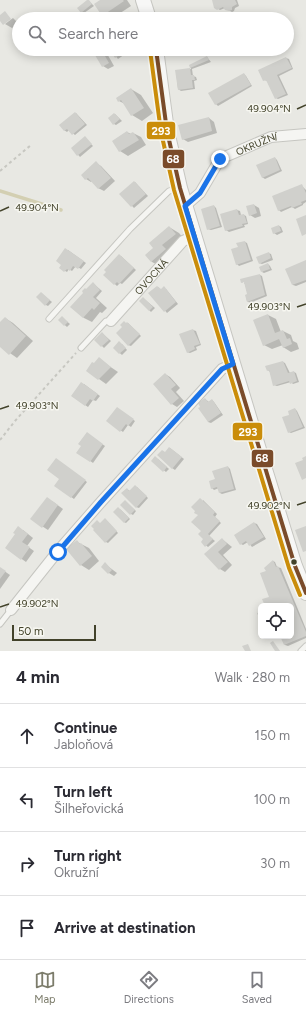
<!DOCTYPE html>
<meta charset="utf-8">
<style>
:root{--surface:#fff;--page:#f7f7f7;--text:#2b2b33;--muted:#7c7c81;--line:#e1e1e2;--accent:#7c7c6b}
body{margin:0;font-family:Figtree,sans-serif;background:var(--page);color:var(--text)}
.controls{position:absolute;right:12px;bottom:12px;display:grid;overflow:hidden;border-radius:6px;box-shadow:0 2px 10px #0003}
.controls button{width:36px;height:36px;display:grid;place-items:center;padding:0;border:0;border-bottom:1px solid var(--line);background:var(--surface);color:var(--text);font:20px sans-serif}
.scale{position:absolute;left:12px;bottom:10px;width:84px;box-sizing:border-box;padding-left:4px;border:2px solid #42422a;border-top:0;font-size:11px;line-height:14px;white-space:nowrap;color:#42422a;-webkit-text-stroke:3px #f7f7f1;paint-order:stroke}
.stop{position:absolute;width:12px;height:12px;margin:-9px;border:3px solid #1a73e8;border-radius:50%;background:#fff}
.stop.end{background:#1a73e8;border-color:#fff;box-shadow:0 1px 4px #0008}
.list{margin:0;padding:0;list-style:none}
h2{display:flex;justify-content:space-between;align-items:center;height:52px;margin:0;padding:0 16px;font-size:17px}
h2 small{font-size:13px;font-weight:400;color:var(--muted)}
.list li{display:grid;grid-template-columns:26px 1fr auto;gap:12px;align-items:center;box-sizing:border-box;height:64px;padding:0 16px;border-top:1px solid var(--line)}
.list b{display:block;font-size:15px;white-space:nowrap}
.list p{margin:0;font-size:13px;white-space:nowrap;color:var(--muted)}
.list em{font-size:13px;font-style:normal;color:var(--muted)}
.icon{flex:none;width:22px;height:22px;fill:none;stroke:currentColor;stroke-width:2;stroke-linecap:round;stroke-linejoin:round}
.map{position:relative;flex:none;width:306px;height:651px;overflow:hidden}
.search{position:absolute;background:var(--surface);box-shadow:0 2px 10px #0003;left:12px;right:12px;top:12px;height:44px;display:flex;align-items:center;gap:10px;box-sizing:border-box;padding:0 14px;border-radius:22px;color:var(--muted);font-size:15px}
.sheet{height:308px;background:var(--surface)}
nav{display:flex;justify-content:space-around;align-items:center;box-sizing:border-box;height:56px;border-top:1px solid var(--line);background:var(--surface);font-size:11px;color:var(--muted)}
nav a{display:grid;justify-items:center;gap:2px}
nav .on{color:var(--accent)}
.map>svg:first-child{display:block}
.shadow{fill:#0003}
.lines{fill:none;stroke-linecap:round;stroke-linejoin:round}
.stream{stroke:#d3cfb2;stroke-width:3.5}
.building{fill:#d0d0cc}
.lane-casing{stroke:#c6c6c1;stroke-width:7}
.street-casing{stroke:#c6c6c1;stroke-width:12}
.secondary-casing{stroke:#c6c6c1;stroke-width:16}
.path{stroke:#c7c7c1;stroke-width:2;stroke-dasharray:3 3;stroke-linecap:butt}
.lane{stroke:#f5f5f2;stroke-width:5}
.street{stroke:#f5f5f2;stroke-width:10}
.secondary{stroke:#f7f7f6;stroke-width:14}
.bus-1-casing{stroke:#f7f7f1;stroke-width:7}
.bus-2-casing{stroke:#f7f7f1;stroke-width:7}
.bus-1{stroke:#7a4b2a;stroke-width:4}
.bus-2{stroke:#ca8d0a;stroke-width:4}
.route{stroke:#1a73e8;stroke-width:5}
.ticks{fill:none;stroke:#42422a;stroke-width:1.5}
.bus-dot{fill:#42422a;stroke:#f7f7f1;stroke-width:1.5}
.labels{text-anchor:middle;stroke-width:3;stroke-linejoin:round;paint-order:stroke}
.street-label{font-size:10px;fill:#42422a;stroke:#f7f7f1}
.ticks-label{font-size:10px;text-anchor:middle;fill:#42422a;stroke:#f7f7f1;stroke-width:3;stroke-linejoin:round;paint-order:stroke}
.line-badge{stroke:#f7f7f1;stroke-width:1.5}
.badge-label{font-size:11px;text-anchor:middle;font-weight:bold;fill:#fff}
</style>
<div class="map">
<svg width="306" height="651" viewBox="0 0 306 651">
<rect width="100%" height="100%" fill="#e8e8e3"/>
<g class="shadow">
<path d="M88,0l6,6 -10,7 -3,-1z"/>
<path d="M102,0h25l4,6 -20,13h-2l-6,-4z"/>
<path d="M213,0h24l2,6 -4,2 -1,3 -2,1 -7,-4 -5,2 -5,-3z"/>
<path d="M13,18l5,5 -6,5 -7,-4z"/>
<path d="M96,49l9,1 9,16 -6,3 -5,-3z"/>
<path d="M110,49h16l2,3 -10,7z"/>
<path d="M207,57l4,5 -19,7 1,7 3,1 1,3 -3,1 1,8 -14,2 -3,-2 -2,-18 15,-2 -1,-3z"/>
<path d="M286,58l3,1 4,10 -14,7 9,19 -10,4 -2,-1 -8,-17 -4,-1 -5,-9z"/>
<path d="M244,74l2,2 6,10 -34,20 -2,-2z"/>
<path d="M131,89l10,6 12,18 -11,8 -10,-6 -7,-11 -6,-3z"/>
<path d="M76,113l11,12 -12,10 -6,-5 -2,2 -3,-2z"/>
<path d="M115,114l7,7 -6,4 -2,-1z"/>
<path d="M209,118l5,4 3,11 -29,9 -5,-3z"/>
<path d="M127,132l4,2 2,-1 8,4 5,8 -18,11 -8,-5 -6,-10z"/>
<path d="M85,138l8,8 -13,11 -8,-9z"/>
<path d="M275,158l2,2 5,11 -17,8 -3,-2z"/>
<path d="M96,163l5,3 14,15 -11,10 -6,-3 -6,-7 -1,1 -5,-3z"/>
<path d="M135,182l13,14 -14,12 -13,-14z"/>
<path d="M302,186l4,4v12l-3,2v1l-8,4 -3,-2 -11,5 -2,-2z"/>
<path d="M254,205l5,3 2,8 -6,2 -5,-3z"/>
<path d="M214,206l2,2 6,19 -11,3 -3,-1z"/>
<path d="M237,210l3,1 1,4h3l2,1 2,8 -4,1 1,2 -16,5 -3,-2z"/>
<path d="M279,226l2,1 2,5 -6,3 -3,-2z"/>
<path d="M169,227l10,6 6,7 -23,27 -10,-5 -6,-7 8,-7z"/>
<path d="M245,242l2,1 6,18 -14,5 -2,-2 2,-16z"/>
<path d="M68,250l18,13 -5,6 -5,-3 -4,5 -3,-2 -2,3 -7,-4z"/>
<path d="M268,253l3,1 2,6 -11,4 -3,-1z"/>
<path d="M121,256l15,14 -14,14 -2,-1 -3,3 -12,-11z"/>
<path d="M306,261v21l-10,4 -3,-1 -6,-15z"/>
<path d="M268,264l2,2 2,4 -8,3 -2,-1z"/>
<path d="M260,275l2,1 5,20 -17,7 -3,-2 -1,-6h2l-3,-11 -1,-1 4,-2h-5v2l-2,-3z"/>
<path d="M95,285l7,6 -6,7 11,10 -5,5 -2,-1 -8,10 -8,-4 -12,-11z"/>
<path d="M158,287l3,3 5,-1 12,15 -11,9 -17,-20z"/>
<path d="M41,293l11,9 -4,4 -2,-1z"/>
<path d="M143,298l12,10 -4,4 -2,-2z"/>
<path d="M268,315l8,4 5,13 2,-1 8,4 2,6 4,2 2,6 -8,3 -8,-5v-2l-11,4 -8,-4z"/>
<path d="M5,318l8,5 20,18 -16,17 -17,-12v-23z"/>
<path d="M64,319l6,5 -3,3 -8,-7z"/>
<path d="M128,323l13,13 -10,10 -3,-1 -2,-21z"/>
<path d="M193,330l3,1 5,14 -5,2 1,3 -7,3 -3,-1z"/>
<path d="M102,333l9,8 -7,7 -8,-8z"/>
<path d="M122,344l5,6 -5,5 -8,-7z"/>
<path d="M99,359l19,13 -12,12 -7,-5 -5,-15z"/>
<path d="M283,362l2,1 5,10 4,-1 2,1 3,9 -6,2 -2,-2 -14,4 -3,-1 -4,-13 -2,-2z"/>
<path d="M165,374l5,3 10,11 -4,4 8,9 -7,6 -5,-3z"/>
<path d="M84,384l16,12 -4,5 -3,-1 -5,7 -16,-11z"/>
<path d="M205,399l4,3 3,-2 2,2 9,13 -12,8 -3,-1z"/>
<path d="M295,409l2,2 8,17 -14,5 -2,-1 1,-17z"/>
<path d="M119,410l16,11 -4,6 -3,-2 -5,7 -15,-11z"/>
<path d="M89,435l16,11 -12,17 -15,-11z"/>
<path d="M170,448l14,11 -9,11 -3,-2 -7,-15z"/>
<path d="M158,459l11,10 -3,3 -14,-11z"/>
<path d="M58,461l29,21 -13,17 -18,-13 5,-7z"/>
<path d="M228,467l2,2 6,21 -14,4 -2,-1 -1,-5 -5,2 -2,-2 4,-8z"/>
<path d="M137,487l11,11 -9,10 -3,-1 -9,-18 3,2z"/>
<path d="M203,500l14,14 -2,3 6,6 -12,13 6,5 -7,6 -6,-5 3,-3 -6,-24z"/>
<path d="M52,501l11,8 -15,21 -17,-11z"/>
<path d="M127,503l9,8 -3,4 -2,-1z"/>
<path d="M120,509l10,10 -4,4 -2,-1z"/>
<path d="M107,521l11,12 -10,10 -2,-1 -6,-18z"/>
<path d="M254,523l3,1 9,15 -14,8 -4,-5 -5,3 -2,-1z"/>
<path d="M23,530l10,8 -6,8 7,5 -8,11 -20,-14z"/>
<path d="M222,539l10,8 -9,8 9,10 -7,7 -5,-3 -14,-15z"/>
<path d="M77,542l12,6 10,13 -10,9 -8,-5z"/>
<path d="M273,561l2,1 2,5 4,1 25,61v9l-18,8 -3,-1 -4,-9h10v-30h-25l4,-9z"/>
<path d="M105,564l12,9 -3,3 -5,-3z"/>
<path d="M0,568l10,7 -10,14z"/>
</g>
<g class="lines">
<path class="stream" d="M0,191l61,19"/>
</g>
<g class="building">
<path d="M87,0h2l3,4 -11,9 -4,-5z"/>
<path d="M100,0h23l1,1 -22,15 -8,-12z"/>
<path d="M212,0h23l2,4 -5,3v3l-3,1 -4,-1 -2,-3 -6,3 -3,-2z"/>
<path d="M5,11l6,8 -8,6 -3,-4v-6z"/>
<path d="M94,49h7l8,14 -7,4 -10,-17z"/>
<path d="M109,49h17v2l-11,7z"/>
<path d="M207,56l2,4 -19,8 1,7h3l1,5h-3l1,8 -15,2 -3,-20 15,-2 -1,-3z"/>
<path d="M286,57l6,11 -15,7 9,19 -11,5 -9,-19 -3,1 -5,-11z"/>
<path d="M244,73l7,12 -36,20 -7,-12z"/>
<path d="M131,88l13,20 -13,8 -10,-16 -3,2 -2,-4z"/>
<path d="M75,112l10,12 -13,11 -5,-6 -3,2 -5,-6z"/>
<path d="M114,113l6,6 -7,6 -5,-7z"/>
<path d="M209,117l3,14 -30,9 -4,-15z"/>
<path d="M127,131l2,3 4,-2 6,8 -20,12 -7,-11z"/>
<path d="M85,136l7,8 -15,12 -6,-8z"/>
<path d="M275,157l5,13 -18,8 -6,-13z"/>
<path d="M96,161l15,17 -13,11 -10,-11 -3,2 -4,-5z"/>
<path d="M134,181l12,13 -15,13 -12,-13z"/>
<path d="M302,184l4,9v7l-5,2 1,2 -10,4 -1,-2 -13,5 -6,-15z"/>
<path d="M254,204l3,9 -8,3 -3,-10z"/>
<path d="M214,205l6,21 -13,4 -6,-21z"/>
<path d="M237,209l2,6 5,-1 3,9 -5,1 1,2 -18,5 -5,-17z"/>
<path d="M306,215v19l-4,2 -6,-17z"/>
<path d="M279,225l2,6 -8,3 -2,-6z"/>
<path d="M169,226l7,8 -14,11 4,4 -15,13 -6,-7 8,-7 -4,-5z"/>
<path d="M245,241l6,19 -15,5 -5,-16 7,-2 -2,-4z"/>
<path d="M65,248l19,13 -6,8 -5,-3 -3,5 -3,-2 -3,3 -5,-4 2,-3 -5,-4z"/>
<path d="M269,252l2,6 -12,6 -3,-7z"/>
<path d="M119,254l15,14 -15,16 -2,-2 -3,3 -11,-10 3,-3 -2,-2z"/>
<path d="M306,260v20l-14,5 -7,-16z"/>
<path d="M268,263l2,6 -9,3 -2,-5z"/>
<path d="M260,274l5,21 -18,7 -2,-7 2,-1 -3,-12 -3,1 -1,-4z"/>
<path d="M93,282l7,8 -7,7 7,6 -6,7 -2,-2 -9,10 -13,-11 13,-14 -1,-2 3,-3 1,1z"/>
<path d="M157,286l4,3 3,-3 12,16 -12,10 -16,-19z"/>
<path d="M41,292l9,8 -5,6 -9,-9z"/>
<path d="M143,297l10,10 -4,4 -10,-10z"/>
<path d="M268,314l7,19 8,-3 4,9 3,-1 2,6 -9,4 -4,-9 -16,7 -10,-26z"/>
<path d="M62,316l6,6 -4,4 -6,-6z"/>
<path d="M5,317l21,19 -17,19 -9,-8v-25z"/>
<path d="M124,321l2,2 1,-1 13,12 -12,12 -12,-13 6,-6 -2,-2z"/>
<path d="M193,329l7,15 -6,2 1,3 -8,4 -8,-19z"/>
<path d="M102,332l7,8 -8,7 -7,-7z"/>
<path d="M119,341l7,7 -7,6 -6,-6z"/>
<path d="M99,357l12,10 -13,13 -12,-9 6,-9 2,1z"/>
<path d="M283,361l5,12 6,-2 3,10 -7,3 -1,-3 -16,5 -4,-16 -2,1 -2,-5z"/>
<path d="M165,373l11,12 -5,4 8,9 -8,7 -18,-21z"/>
<path d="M81,382l17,12 -5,7 -3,-2 -5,7 -14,-10z"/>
<path d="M205,398l3,4 4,-3 9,14 -13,9 -10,-14 2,-1 -2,-4z"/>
<path d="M117,407l17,12 -6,7 -2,-2 -6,8 -14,-11z"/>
<path d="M295,408l8,19 -15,6 -6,-16 7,-2 -1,-4z"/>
<path d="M87,432l16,12 -13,18 -14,-9 5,-7 -3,-2z"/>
<path d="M169,447l13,10 -10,12 -15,-14 5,-5 3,2z"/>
<path d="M155,456l12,11 -4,5 -12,-11z"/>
<path d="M306,456v22l-4,2 -7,-17 8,-3 -1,-2z"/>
<path d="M56,458l30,22 -15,18 -17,-12 5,-7 -12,-9z"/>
<path d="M228,466l6,23 -15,4 -2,-6 -6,2 -2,-8 6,-2 -3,-8z"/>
<path d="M135,485l12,11 -11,12 -15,-15 6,-5 2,3z"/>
<path d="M47,497l11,8 -16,23 -12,-9z"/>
<path d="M200,498l15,14 -2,3 7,6 -12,13 5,5 -8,8 -4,-5 2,-3 -5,-5 3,-3 -10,-9 7,-7 -4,-2 1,-2 -4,-4z"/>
<path d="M125,500l10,10 -5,5 -10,-10z"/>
<path d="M118,507l11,11 -5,5 -11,-11z"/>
<path d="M105,518l12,13 -12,12 -12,-13 1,-1 -3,-3 6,-6 3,3z"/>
<path d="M254,522l10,15 -15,9 -3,-5 -6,4 -6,-10z"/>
<path d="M18,526l10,8 -6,8 8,5 -9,13 -16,-12 10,-14 -2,-1z"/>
<path d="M306,526v25l-3,1 -8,-22z"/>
<path d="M222,538l5,6 -9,8 10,10 -9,8 -15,-16z"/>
<path d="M77,540l3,4 1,-1 11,13 -12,10 -14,-17z"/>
<path d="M273,560l3,7 2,-1 28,66v4l-22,9 -4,-9h11v-30h-26l-3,-7 7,-2 -9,-24 6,-2 -2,-3z"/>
<path d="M105,562l7,8 -4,4 -7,-7z"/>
<path d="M0,567l6,4 -6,8z"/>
<path d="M261,612v10l-4,-9z"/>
<path d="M273,641l7,10h-5l-5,-8z"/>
<path d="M248,644l3,7h-6l-3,-5z"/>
</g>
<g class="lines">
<defs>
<g id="lane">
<path d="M49,319l81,-90 39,-38 10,-3"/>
<path d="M81,348l25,-27h5"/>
<path d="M0,624l11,-14"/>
<path d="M301,651l5,-5"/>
</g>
<g id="street">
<path id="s1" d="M185,206l15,-13 20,-34 51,-22 35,-3"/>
<path id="s2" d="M111,321l72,-80 11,-5"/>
<path d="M11,610l47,-59 43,-49 121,-133 11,-5"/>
</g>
<g id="secondary">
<path d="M143,0l6,19"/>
<path d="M156,49l11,82 13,57 84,278 31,100 11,27"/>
</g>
</defs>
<use href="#lane" class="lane-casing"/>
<use href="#street" class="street-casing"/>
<use href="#secondary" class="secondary-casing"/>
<g class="path">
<path d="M0,171l31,-26"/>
<path d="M0,440l15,-19 61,-68"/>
</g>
<use href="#lane" class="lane"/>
<use href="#street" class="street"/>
<use href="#secondary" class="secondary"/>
<defs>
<path id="bus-1" d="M156,49l11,82 13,57 115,378 11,27"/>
<path id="bus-2" d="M150,50l11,82 13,58 115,378 11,27"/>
</defs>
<use href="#bus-1" class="bus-1-casing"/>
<use href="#bus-2" class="bus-2-casing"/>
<use href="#bus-1" class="bus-1"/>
<use href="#bus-2" class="bus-2"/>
</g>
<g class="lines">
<path class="route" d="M58,552l43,-50 121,-133 11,-5 -48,-158 15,-13 20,-34"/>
</g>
<path class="ticks" d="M297,109l9,-4M0,211l9,-4M297,307l9,-3M0,409l9,-3M297,505l9,-3M0,607l9,-3"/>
<circle class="bus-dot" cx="294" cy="562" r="3.5"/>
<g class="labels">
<g class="street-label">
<text dy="4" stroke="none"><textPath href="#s1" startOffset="99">OKRUŽNÍ</textPath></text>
<text dy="4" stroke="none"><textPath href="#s2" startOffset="60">OVOCNÁ</textPath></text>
</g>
</g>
<g class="ticks-label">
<text x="269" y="112">49.904°N</text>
<text x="37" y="211">49.904°N</text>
<text x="269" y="310">49.903°N</text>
<text x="37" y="409">49.903°N</text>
<text x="269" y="509">49.902°N</text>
<text x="37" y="607">49.902°N</text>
</g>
<g class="line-badge">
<rect x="146" y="121" width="30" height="19" rx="4" fill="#ca8d0a"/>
<rect x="162" y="149" width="23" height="20" rx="4" fill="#7a4b2a"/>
<rect x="232" y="422" width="31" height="19" rx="4" fill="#ca8d0a"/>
<rect x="251" y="449" width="23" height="19" rx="4" fill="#7a4b2a"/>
</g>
<g class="badge-label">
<text x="161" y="135">293</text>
<text x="173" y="163">68</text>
<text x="248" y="436">293</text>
<text x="262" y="462">68</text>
</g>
</svg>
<div class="controls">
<button><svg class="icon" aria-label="locate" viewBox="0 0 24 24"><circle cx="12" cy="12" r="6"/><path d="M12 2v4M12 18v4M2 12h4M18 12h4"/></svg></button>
</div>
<div class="scale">50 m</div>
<div class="stop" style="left:58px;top:552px"></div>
<div class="stop end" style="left:220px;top:159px"></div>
<div class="search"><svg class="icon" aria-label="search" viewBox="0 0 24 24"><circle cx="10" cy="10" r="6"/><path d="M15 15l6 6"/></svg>Search here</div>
</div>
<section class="sheet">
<h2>4 min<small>Walk · 280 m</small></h2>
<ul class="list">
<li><svg class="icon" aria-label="ahead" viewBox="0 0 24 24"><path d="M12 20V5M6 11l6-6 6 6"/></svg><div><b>Continue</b><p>Jabloňová</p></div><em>150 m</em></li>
<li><svg class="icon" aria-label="left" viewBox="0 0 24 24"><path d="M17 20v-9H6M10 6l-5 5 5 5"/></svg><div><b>Turn left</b><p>Šilheřovická</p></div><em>100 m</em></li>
<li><svg class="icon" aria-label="right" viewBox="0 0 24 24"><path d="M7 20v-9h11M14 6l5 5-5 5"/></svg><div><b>Turn right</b><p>Okružní</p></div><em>30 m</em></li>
<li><svg class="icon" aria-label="arrive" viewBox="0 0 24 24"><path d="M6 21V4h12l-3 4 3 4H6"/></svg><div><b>Arrive at destination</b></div></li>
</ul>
</section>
<nav>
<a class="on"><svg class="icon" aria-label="map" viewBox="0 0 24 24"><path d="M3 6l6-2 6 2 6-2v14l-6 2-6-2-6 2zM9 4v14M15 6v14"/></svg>Map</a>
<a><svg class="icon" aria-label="directions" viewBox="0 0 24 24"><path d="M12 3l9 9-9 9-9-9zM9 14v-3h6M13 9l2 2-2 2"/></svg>Directions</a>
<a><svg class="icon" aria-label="saved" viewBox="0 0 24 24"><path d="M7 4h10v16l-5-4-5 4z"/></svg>Saved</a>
</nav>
